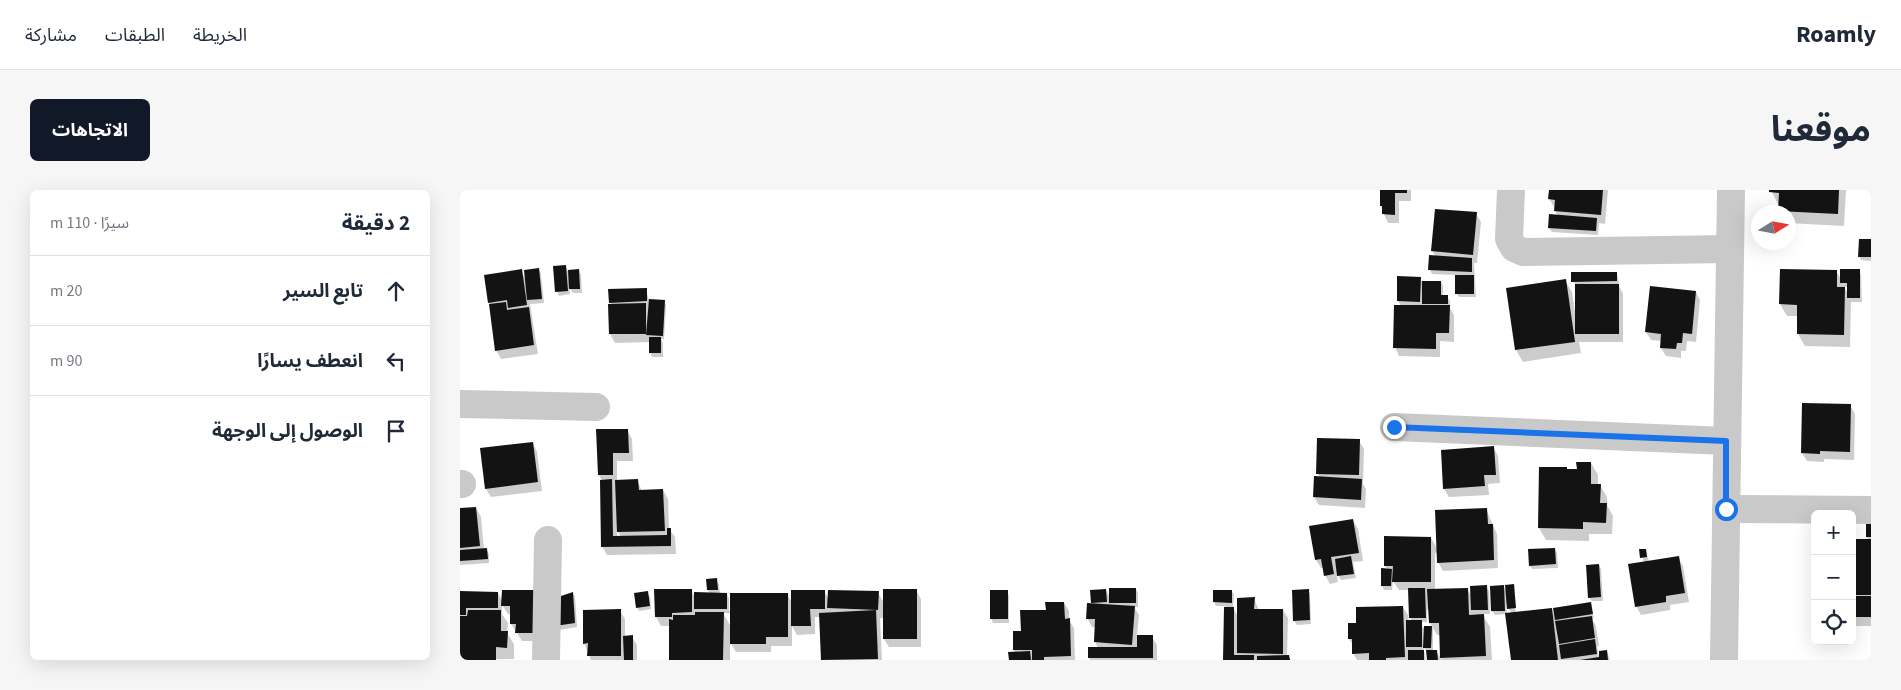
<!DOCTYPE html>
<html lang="ar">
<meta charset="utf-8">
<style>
:root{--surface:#fff;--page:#f6f6f7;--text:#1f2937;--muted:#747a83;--line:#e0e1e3;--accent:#111827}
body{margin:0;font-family:"Source Sans 3","Noto Sans Arabic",sans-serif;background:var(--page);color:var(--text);direction:rtl}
.controls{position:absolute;right:15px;bottom:15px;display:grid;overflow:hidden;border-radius:8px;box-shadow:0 5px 20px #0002}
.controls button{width:45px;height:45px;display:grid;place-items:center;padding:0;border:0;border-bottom:1px solid var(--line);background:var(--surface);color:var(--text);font:25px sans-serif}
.compass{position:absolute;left:1291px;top:15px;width:45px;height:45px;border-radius:50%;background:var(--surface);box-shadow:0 5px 20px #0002;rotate:79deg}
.stop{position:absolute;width:15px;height:15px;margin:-11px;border:4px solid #1a73e8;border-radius:50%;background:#fff}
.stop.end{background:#1a73e8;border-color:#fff;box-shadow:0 1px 5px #0008}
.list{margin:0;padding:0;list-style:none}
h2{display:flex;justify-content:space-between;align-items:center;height:65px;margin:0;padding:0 20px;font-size:21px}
h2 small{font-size:16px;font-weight:400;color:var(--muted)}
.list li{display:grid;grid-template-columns:32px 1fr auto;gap:15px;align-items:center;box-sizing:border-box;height:70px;padding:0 20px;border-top:1px solid var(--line)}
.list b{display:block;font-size:19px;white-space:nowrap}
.list em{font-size:16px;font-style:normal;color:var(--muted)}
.icon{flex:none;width:28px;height:28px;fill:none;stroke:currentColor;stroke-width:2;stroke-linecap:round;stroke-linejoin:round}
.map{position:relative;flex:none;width:1411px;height:470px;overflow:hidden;direction:ltr;border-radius:8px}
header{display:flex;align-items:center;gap:30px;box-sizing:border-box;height:70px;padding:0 25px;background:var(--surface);border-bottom:1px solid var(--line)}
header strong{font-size:24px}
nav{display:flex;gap:28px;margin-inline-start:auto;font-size:18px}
.intro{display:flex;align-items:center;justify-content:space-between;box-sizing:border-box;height:120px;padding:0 30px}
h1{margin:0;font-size:35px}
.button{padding:12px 22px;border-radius:8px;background:var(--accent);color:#fff;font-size:18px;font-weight:700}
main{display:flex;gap:30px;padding:0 30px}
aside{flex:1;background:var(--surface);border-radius:8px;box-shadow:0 5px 20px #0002}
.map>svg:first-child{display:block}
.shadow{fill:#0003;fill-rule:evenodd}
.building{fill:#131313}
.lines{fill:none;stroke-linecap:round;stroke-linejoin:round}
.minor{stroke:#c9c9c9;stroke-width:28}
.route{stroke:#1a73e8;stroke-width:6}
</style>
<header>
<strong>Roamly</strong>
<nav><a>الخريطة</a><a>الطبقات</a><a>مشاركة</a></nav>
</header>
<div class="intro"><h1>موقعنا</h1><a class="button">الاتجاهات</a></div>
<main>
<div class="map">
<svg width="1411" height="470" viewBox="0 0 1411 470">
<rect width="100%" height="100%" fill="#fff"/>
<g class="shadow">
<path d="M922,0h29v11h-12v22h-11l-4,-9 -3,-8z"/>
<path d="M1090,0h58l-3,34 -6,-1 -1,12 -46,-3 -3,-4 9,-12 -3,-5v-3l-6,-9z"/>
<path d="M1311,0h75l-2,36 -56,-3v-11h-8l-1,-8h-1z"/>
<path d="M1016,24l5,8 -4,41h-3l2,34h-17l-3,-4v-18l-24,-1 -2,-4 6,-13 -4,-6z"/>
<path d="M1411,50v21l-10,-1 -2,-4z"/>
<path d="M105,76l3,5 11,-1 2,5 1,18h-9l-4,-6 1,7 -11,2 -2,-4z"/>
<path d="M79,79l2,5 3,29 -14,1 8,50 -37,5 -5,-9 -11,-74 36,-5 5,9z"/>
<path d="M1321,80l55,1 5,8 18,-9 2,5 1,27h-11l-1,45 -45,-1 -7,-12v-18h-11l-7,-12zM1384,97h4v7z"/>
<path d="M1156,83l2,4 1,9 4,8v48h-44l2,11 -58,9 -7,-12 49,-70 7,12 3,20 1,-1v-26l-3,-4z"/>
<path d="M960,88l2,4h19l2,4v10l4,1 3,4v7l4,7v27l-14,-1v16l-41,-1 -4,-9 6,-41 -3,-5z"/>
<path d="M186,100l3,10 15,1 2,4 -2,34h-3l2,4v14h-11l-2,-5v-10l-35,1 -5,-9 -1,-29h3l-2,-3z"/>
<path d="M1236,102l4,8 -4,42 -9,-1 -1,10h-5v7l-15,-2 -5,-8 1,-7 -11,-1 -5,-8z"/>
<path d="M1390,215l5,9 -1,46 -30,-1v3l-17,-1 -5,-8z"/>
<path d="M167,240l5,9 1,22h-16v20l20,-1 5,11 21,-1 5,9 1,30 6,8 1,17 -69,1 -5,-9v-65l-3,-6zM157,340l4,7h-4z"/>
<path d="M899,251l5,8 -1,35 3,5 -1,19 -46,-3 -5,-8 6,-19 -2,-4z"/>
<path d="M73,253l4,9 5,39 -51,6 -5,-8z"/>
<path d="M1033,257l5,9 2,27 -12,1 1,11 -40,2 -5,-8z"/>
<path d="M1131,273l7,12v10h2l7,12v8l6,11 -1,18h-23v7l-43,-1 -7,-12 1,-60 38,2z"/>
<path d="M16,318l5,9 3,33 2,-1 3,5v9l-29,2v-55z"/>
<path d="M1026,319l11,25 1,34 -55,3 -5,-9v-9h-3v37l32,-1 5,8 14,-10 3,4 1,23h-8l8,13 2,33h-50l-1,-25h-4l-4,-7v23h3l6,9h-14l-1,-8 -4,-6 3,14h-69l-4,-7v-8l-4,-6 8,-15 46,-17 5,8v6h4l-2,-3v-28h-11l-6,-9 -1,9h-8l-2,-4 6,-16 -3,-4 46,-28 7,12zM967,420h2l1,13 3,5h-10l-2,-6h6z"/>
<path d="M893,330l5,9 5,32 -10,1 3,16 -15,2 -5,-8 2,10 -8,2 -5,-9 -2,-7h-2l-5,-8z"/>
<path d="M1411,333v103h-15l-4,-7v-22h3l-1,-3 15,-53 -2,-4z"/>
<path d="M1095,359l2,4 1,15 -26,1 -2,-4z"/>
<path d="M1181,360h5l3,12 29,-5 5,9 6,36 -19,3v5l-29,5 -5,-9 8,-43z"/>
<path d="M1139,375l2,4 2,32h-11l-3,-4z"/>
<path d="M256,390l3,4 1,10h6l3,4v13l58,-17 5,8 32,-11 5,8 49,-6 6,10 32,-13 5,9v48h-32l-5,-8v-21h-4l2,42h-60l-2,-43h-5v17l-18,1 -5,-9v20h-21v6h-35l-6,-10v18h-60v-34h-9l-5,-9v-26l35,-1 4,8 15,-4 -2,-4zM263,423h8v14z"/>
<path d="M1054,395l1,3h-2l3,26 35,-4 5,7 34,-13 4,14 -2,1 4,7 3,20 -2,1 2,11 8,-7 3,9h-98v-46l-6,-10 1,10 -12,1 -3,-4 -1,-24 12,-1 4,7z"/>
<path d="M676,399l2,4v14h-4l5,8 -2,21 15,1 5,8v15h-67l-1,-3 9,-9 -3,-6 1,-15h-4l-5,-9 6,-13 -1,-2 14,-13 4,8z"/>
<path d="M848,400l2,4 1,30 -14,1 -3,-4 -1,-30z"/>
<path d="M43,401l37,50h-18l-11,-17v-10h-3l-6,-9v9l6,9 -1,10 7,11v15l-54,1v-67h38l5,9z"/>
<path d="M547,401l2,5v27h-16l-2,-5z"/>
<path d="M772,401l2,4 -1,12 5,10 16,-18 5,11h24l5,8 -1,38 4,4h-66v-54h-9l-2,-4z"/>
<path d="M113,403l2,4 2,30 -18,3 -2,-4z"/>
<path d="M187,403l3,4 1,12 -12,2 -2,-4z"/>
<path d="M604,413l5,8v9l5,8 1,32h-65l6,-7 -2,-3 8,-18 25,-21z"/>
<path d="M160,421l5,8v18h7l5,8v15h-46l-7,-17z"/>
</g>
<g class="building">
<path d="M920,0h27v3h-12v22l-13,-1v-8h-2z"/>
<path d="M1089,0h54l-2,25 -47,-4 1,-11 -7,-1z"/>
<path d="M1309,0h70l-1,24 -60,-3 1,-18 -10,-1z"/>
<path d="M975,19l42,3 -4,43 -42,-4z"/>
<path d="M1089,24l48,4 -1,13 -48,-3z"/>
<path d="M1399,49h12v18h-13z"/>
<path d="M969,65l43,3v14l-44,-2z"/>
<path d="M106,75l2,26 -13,1 -2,-26z"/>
<path d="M79,78l3,31 -15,1 -3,-30z"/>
<path d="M62,79l5,36 -19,3 -1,-8 -19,3 -4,-28z"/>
<path d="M119,79l1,20h-11l-1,-19z"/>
<path d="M1320,79l57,1v17h8l-1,48 -47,-1v-29l-18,-1z"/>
<path d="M1380,79h20v29h-13v-15h-7z"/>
<path d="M1111,82h46v9l-46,1z"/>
<rect x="995" y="85" width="19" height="19"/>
<path d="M937,86l24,1 -1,25 -23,-1z"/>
<path d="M1106,89l9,63 -60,8 -9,-62z"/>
<path d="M962,91h19v14h7v9h-26z"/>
<rect x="1115" y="94" width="44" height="50"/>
<path d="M1190,96l46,5 -4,43 -9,-1 -1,10h-5l-1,6 -16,-1 1,-14 -16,-2z"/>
<path d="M187,98v13l-38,2 -1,-14z"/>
<path d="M189,109l16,1 -2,36 -17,-1z"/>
<path d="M46,112l1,8 22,-3 5,38 -39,6 -6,-47z"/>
<path d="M186,113v31h-37l-1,-30z"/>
<path d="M934,115h56l-1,28h-13v16l-43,-1z"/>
<rect x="189" y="147" width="12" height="16"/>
<path d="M1342,213l49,1 -1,48 -30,-1v3l-19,-1z"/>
<path d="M136,239h32l1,24h-16v22h-15z"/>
<path d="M857,248l43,1 -1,36 -43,-1z"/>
<path d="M73,252l5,40 -53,7 -5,-41z"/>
<path d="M1034,256l2,29h-12l1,11 -42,3 -2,-39z"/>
<path d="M1116,272h15v22h10l-1,19h7l-1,20 -23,-1v7l-45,-1 1,-61h28v2h10z"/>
<path d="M854,286l48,3 -1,21 -48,-3z"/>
<path d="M152,289l1,57 54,-1v-7h4v18l-70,1 -1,-67z"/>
<path d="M178,289l1,11 24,-1 2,42 -48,1 -2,-52z"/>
<path d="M16,317l4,39 -20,2v-40z"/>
<path d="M1027,318l1,16h5l1,36 -57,3 -2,-53z"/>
<path d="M893,329l6,34 -28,4 3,17 -10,2 -3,-17 -6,1 -6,-34z"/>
<path d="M1406,331l5,1v15h-5z"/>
<path d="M924,346l47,1v45h-39l1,-16h-9z"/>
<rect x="1392" y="349" width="19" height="56"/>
<path d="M27,358l1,11 -28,2v-11z"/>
<path d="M1095,358l1,16 -27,2 -1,-17z"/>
<path d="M1179,359h7l1,8 -7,1z"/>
<path d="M891,366l3,18 -17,2 -2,-17z"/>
<path d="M1219,366l6,37 -19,3v6l-31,5 -7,-43z"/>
<path d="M1139,374l2,33 -13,1 -2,-33z"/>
<path d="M921,378l11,1 -1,17h-10z"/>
<path d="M257,388l1,12h-11l-1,-11z"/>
<path d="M1054,394l2,24 -9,1 -2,-24z"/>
<path d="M1027,395l1,25h-17l-1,-24z"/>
<path d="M1044,395l1,26h-14l-1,-25z"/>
<rect x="649" y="398" width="27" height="15"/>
<path d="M948,398h17l1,30h-17z"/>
<path d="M1008,398l1,27 15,-1 2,42 -46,2 -1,-35h-10l-2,-34z"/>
<path d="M194,399h38v23l-20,1v4h-17z"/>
<rect x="423" y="399" width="34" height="50"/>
<path d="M646,399l1,13 -16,1 -1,-13z"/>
<path d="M849,399l1,31 -17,1 -1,-31z"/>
<path d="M42,400h34v43h-21l1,-9h-6v-18h-9z"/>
<path d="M331,400h34v19h-15l1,17h-20z"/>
<path d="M368,400l51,1 -1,19 -51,-2z"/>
<rect x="530" y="400" width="18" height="29"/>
<path d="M753,400h19v13l-19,-1z"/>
<path d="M0,401l38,1v16h-32v7h-6z"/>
<path d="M188,401l2,15 -14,2 -2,-15z"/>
<path d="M113,402l2,31 -20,3v-28z"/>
<path d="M234,402l33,1v16h-33z"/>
<path d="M270,403h58v44h-22v7h-36z"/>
<rect x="1392" y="406" width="19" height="21"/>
<path d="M795,407l-1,12h29v45l-46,-1v-55z"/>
<path d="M585,412h19l1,17 5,-1 1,38 -27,1v3h-12v-10h-19v-19h8l-1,-21h26z"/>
<path d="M1131,412l2,12 -38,6 -2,-12z"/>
<path d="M627,413l48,3 -3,39 -38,-3 1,-23h-9z"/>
<path d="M943,416l2,51 -19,1v2h-17v-7l-17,1v-15h-4v-16h8v-16z"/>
<path d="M764,417h10v48h20v5h-31z"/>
<path d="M1092,418l6,52h-47l-6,-47z"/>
<path d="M161,419v47h-34l1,-13 -5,1v-34z"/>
<path d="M8,420h33v21h7l-1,17 -11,-1v13h-36v-44h7z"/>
<path d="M416,420l2,49 -57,1 -2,-47z"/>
<path d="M235,422h29l-1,48h-54v-41l4,1v-5h22z"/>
<path d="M1132,426l3,22 -36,6 -4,-23z"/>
<rect x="946" y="430" width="16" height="27"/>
<path d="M964,436h8l-1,22h-8z"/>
<path d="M173,445v25h-9l-1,-24z"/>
<path d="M677,445h16v23h-65v-11h49z"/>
<path d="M1135,449l2,15 -36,5 -2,-14z"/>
<rect x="948" y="460" width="16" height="10"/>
<path d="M966,460h11l1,10h-11z"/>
<path d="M1147,460l1,10h-28l19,-3v-6z"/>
<path d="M570,461l1,9h-22l-1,-8z"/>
<path d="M829,465l1,5h-33v-4z"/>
</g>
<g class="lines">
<g class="minor">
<path d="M1051,0l-2,49 5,9 9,4 207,-3"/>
<path d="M0,214l136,3"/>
<path d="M934,237l332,14"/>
<path d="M0,294h2"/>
<path d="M1266,319l145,1"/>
<path d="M86,470l2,-120"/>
<path d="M1264,470l7,-470"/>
</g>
</g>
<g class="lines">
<path class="route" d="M934,237l332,14v68"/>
</g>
</svg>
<div class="controls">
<button>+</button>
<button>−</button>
<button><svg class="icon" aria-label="locate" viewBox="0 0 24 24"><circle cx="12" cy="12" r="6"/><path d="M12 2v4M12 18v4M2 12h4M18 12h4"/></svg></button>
</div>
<svg class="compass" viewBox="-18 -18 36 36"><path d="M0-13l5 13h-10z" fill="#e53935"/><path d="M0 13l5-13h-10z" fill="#747a83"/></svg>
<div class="stop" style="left:1266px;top:319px"></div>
<div class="stop end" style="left:934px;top:237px"></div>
</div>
<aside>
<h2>2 دقيقة<small>سيرًا · 110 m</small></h2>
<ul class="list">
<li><svg class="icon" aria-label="ahead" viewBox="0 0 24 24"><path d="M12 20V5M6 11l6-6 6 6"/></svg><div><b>تابع السير</b></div><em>20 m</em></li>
<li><svg class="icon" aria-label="left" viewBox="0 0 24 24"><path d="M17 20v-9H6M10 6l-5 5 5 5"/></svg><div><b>انعطف يسارًا</b></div><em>90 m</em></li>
<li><svg class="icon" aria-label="arrive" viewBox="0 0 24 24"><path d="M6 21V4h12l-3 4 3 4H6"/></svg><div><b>الوصول إلى الوجهة</b></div></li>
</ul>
</aside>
</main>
